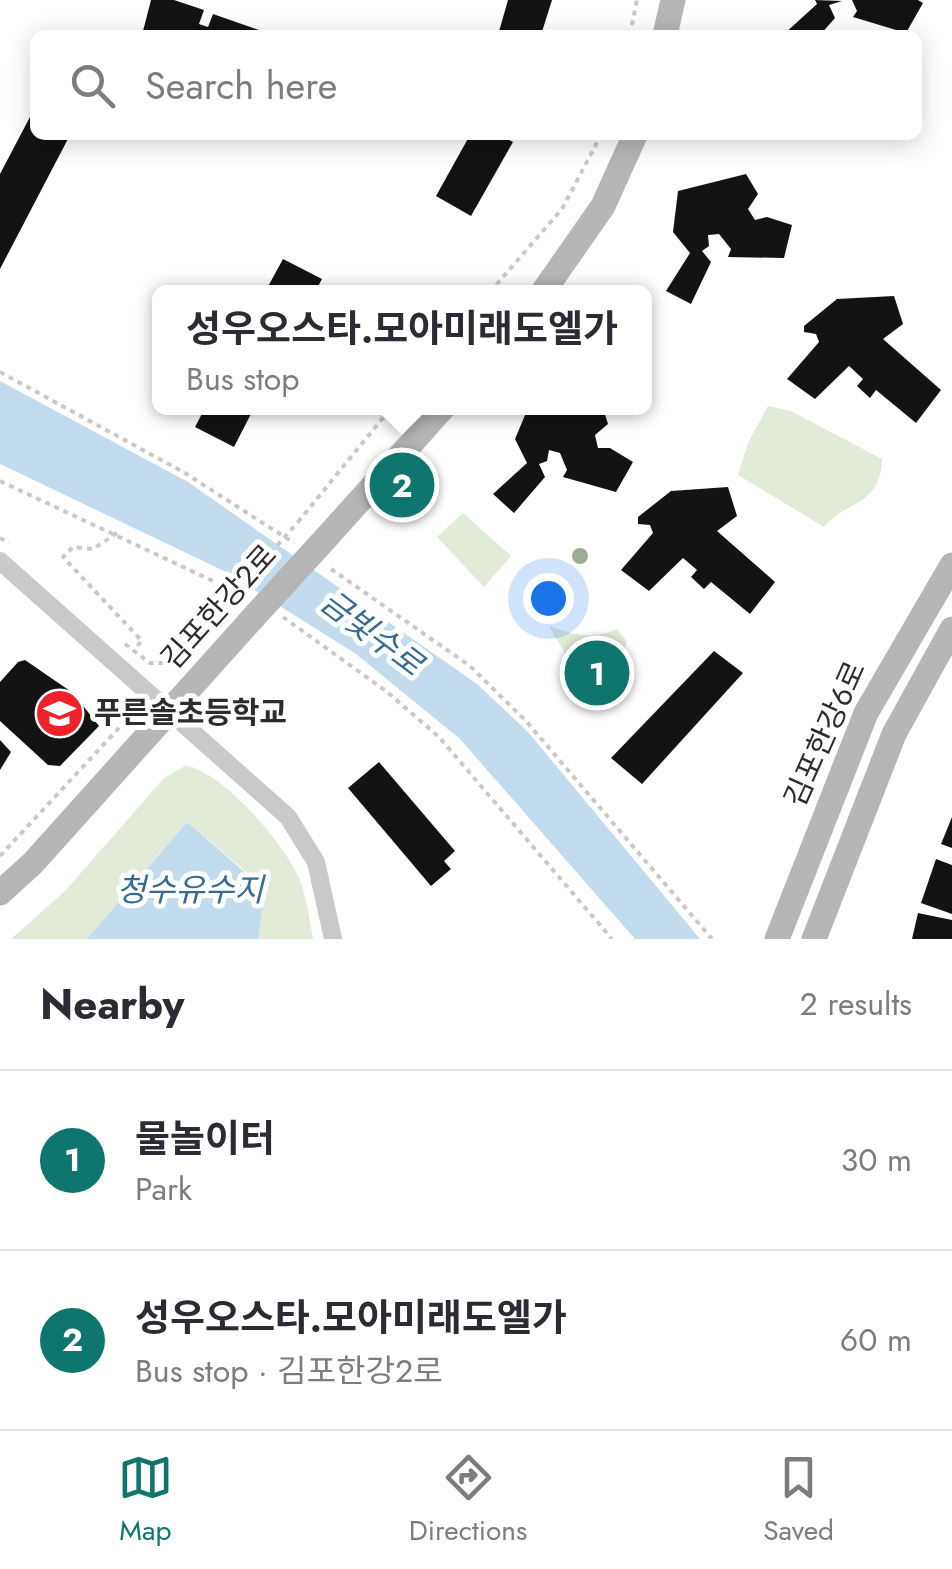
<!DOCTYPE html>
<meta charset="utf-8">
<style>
:root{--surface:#fff;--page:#f7f7f7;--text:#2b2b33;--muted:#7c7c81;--line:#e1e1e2;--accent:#0f766e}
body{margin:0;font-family:Jost,"Noto Sans KR",sans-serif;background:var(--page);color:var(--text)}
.you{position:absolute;left:548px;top:598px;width:35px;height:35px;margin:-25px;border:8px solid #fff;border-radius:50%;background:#1a73e8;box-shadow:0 0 0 15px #1a73e833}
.badge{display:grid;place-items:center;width:65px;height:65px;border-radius:50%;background:var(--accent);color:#fff;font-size:32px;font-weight:700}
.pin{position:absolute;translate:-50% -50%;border:5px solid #fff;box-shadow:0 2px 10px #0006}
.popup{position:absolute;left:152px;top:285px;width:500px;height:130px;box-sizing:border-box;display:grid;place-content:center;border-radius:15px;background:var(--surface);filter:drop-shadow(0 2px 8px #0005);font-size:32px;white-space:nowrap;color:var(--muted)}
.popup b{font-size:38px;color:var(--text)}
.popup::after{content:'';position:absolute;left:50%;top:100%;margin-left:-20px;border:20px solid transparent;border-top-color:var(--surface)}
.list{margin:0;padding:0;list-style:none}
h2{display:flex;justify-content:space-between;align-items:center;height:130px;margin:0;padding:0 40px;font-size:42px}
h2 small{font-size:32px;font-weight:400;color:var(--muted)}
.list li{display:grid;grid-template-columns:65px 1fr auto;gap:30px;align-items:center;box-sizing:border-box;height:180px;padding:0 40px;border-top:2px solid var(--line)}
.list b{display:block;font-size:38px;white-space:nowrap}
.list p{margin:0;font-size:32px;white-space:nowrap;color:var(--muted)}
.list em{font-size:32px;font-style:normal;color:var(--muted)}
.icon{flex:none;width:55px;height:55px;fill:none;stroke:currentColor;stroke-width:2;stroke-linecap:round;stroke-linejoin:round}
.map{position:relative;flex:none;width:952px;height:939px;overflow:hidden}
.search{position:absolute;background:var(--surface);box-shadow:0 5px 25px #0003;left:30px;right:30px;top:30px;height:110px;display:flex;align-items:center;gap:25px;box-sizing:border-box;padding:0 35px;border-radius:15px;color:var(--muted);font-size:38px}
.sheet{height:490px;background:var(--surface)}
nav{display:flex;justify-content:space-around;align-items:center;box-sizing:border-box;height:140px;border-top:2px solid var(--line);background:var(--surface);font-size:28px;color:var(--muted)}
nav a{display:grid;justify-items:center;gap:5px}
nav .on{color:var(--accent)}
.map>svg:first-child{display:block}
.green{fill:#e2ebd8}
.water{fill:#c2dbed}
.building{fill:#131313}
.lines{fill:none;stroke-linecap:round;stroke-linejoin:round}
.path{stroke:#c9c9c9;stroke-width:4;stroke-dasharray:5 5;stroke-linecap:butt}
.street{stroke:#c9c9c9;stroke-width:18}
.secondary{stroke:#b6b6b6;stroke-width:25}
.path-bridge{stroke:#c9c9c9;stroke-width:4;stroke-dasharray:5 5;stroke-linecap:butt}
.secondary-bridge{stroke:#b6b6b6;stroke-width:25}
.tree{fill:#9dad91}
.labels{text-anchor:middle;stroke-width:10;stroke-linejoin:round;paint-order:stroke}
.street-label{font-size:30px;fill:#2c2c2c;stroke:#fff}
.poi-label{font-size:30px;font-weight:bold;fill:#2c2c2c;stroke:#fff;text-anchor:start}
.water-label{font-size:32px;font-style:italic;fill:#366c93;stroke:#fff}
</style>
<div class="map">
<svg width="952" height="939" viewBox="0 0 952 939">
<rect width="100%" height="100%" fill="#fff"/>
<g class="green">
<path d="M768,406l23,5 91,48c-2,48 -33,39 -58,68l-86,-52 10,-32z"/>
<path d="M463,513l48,43 -27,31 -47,-50z"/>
<path d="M549,626c25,9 43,14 68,3l10,13 -24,63 -8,-1z"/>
<path d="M185,766c36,3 100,79 114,112 8,20 10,40 14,61h-55l5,-37 -18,-31 -58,-49 -100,117h-76l54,-48 99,-113z"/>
</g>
<g class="water">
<path d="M0,381l188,101 289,202 51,48 172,207h-65l-175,-200 -104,-85 -132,-83 -224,-107z"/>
<path d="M187,822l68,59 8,21 -5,37h-171z"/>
</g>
<g class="building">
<path d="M151,0h23l30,10 -5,14 9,3 5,-13 60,21h-131z"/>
<path d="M508,0h44l-11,35h-43z"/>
<path d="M815,0l27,1 -13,4 6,13 -15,17h-37l34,-31z"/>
<path d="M852,0h66l5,3 -17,30 -53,-16 4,-6z"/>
<path d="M31,115l4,20h35l-70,134v-95z"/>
<path d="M470,135h30l13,7 -42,74 -35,-20z"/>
<path d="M746,174l12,20 -10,15 7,11 12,-3 25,8 -8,33 -56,-1 3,-8 -12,-15 -11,1 1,11 -7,5 9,11 -20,42 -25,-13 24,-38 -17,-21 5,-41z"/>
<path d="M283,259l39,20 -7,13h-50z"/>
<path d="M894,296l9,28 -20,15 58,51 -25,33 -40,-33 -6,8 -13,-12 6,-7 -14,-13 -34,33 -28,-20 32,-37 -3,-8 -12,-2v-6l33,-27z"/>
<path d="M205,408h49l-20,39 -39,-20z"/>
<path d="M528,408h75l5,16 -13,11 3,13h12l23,14 -17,30 -53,-15 4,-7 -7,-17 -11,-3 -2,11 -8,3 6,13 -31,36 -21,-19 34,-31 -12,-24z"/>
<path d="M728,487l9,29 -20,15 58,51 -25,32 -39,-32 -7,7 -13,-12 6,-7 -14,-12 -34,33 -28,-21 32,-37 -3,-8 -12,-1v-7l33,-26z"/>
<path d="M714,651l29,22 -101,111 -31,-26z"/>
<path d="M25,660l48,33 26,33 -39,40 -12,-1 -48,-44v-39l18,-20z"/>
<path d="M0,740l11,12 -11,18z"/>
<path d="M379,762l76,89 -11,10 7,8 -20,17 -83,-98z"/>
<path d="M952,817v31l-11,-4z"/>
<path d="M936,859l16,6v49l-31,-11z"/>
<path d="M918,913l34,7v19h-40z"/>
</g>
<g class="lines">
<g class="path">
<path d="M630,35l7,-35"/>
<path d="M490,292l72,-83 39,-74"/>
<path d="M0,372l185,101 109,70"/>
<path d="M0,481l245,115"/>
<path d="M298,522l93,-114"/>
<path d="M117,533l-24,16 -20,-2 -10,10 79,84 -8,8"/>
<path d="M0,538l9,5"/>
<path d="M331,569l139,97 56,55 186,218"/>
<path d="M283,617l103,74 53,46 173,202"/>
<path d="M125,644l25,19h17l57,-58"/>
<path d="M0,856l118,-127 8,-18 -1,-11"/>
</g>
<path class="street" d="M0,561l288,256 28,45 17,77"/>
<g class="secondary">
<path d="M665,35l8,-35"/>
<path d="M543,292l60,-86 32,-71"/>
<path d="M326,538l117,-130"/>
<path d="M0,893l33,-30 219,-244"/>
<path d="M777,939l89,-226 86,-148"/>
<path d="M814,939l80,-205 58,-105"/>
</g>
<path class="path-bridge" d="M224,605l74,-83"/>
<path class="secondary-bridge" d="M252,619l74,-81"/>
</g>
<circle class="tree" cx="580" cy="556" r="8"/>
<defs>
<symbol id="school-disc" viewBox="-11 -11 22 22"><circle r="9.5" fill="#f12129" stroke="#fff"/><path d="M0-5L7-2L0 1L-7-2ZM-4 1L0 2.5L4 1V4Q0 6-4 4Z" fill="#fff"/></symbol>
</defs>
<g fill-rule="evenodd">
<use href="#school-disc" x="32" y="686" width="55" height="55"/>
</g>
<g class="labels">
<g class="street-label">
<text transform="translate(219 607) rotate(-48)" y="10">김포한강2로</text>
<text transform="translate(825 734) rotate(-66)" y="10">김포한강6로</text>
</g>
<g class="poi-label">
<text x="94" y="723">푸른솔초등학교</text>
</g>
<g class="water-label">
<text transform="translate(372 633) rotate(37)" y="11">금빛수로</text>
<text x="190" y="901">청수유수지</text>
</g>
</g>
</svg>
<div class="you"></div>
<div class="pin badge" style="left:597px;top:673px">1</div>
<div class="pin badge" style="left:402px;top:485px">2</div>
<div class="popup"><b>성우오스타.모아미래도엘가</b>Bus stop</div>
<div class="search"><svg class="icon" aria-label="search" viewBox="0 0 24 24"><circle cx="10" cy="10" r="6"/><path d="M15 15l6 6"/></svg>Search here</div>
</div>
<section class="sheet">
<h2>Nearby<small>2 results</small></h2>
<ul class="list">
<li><span class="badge">1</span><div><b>물놀이터</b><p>Park</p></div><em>30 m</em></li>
<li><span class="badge">2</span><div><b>성우오스타.모아미래도엘가</b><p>Bus stop · 김포한강2로</p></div><em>60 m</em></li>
</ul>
</section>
<nav>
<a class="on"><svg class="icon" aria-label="map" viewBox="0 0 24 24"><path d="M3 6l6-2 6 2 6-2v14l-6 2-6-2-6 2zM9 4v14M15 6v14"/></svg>Map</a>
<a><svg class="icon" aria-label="directions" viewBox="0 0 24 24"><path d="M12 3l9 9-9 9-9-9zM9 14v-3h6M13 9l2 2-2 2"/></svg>Directions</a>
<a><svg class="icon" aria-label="saved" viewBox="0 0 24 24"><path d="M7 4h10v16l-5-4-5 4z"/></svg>Saved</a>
</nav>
